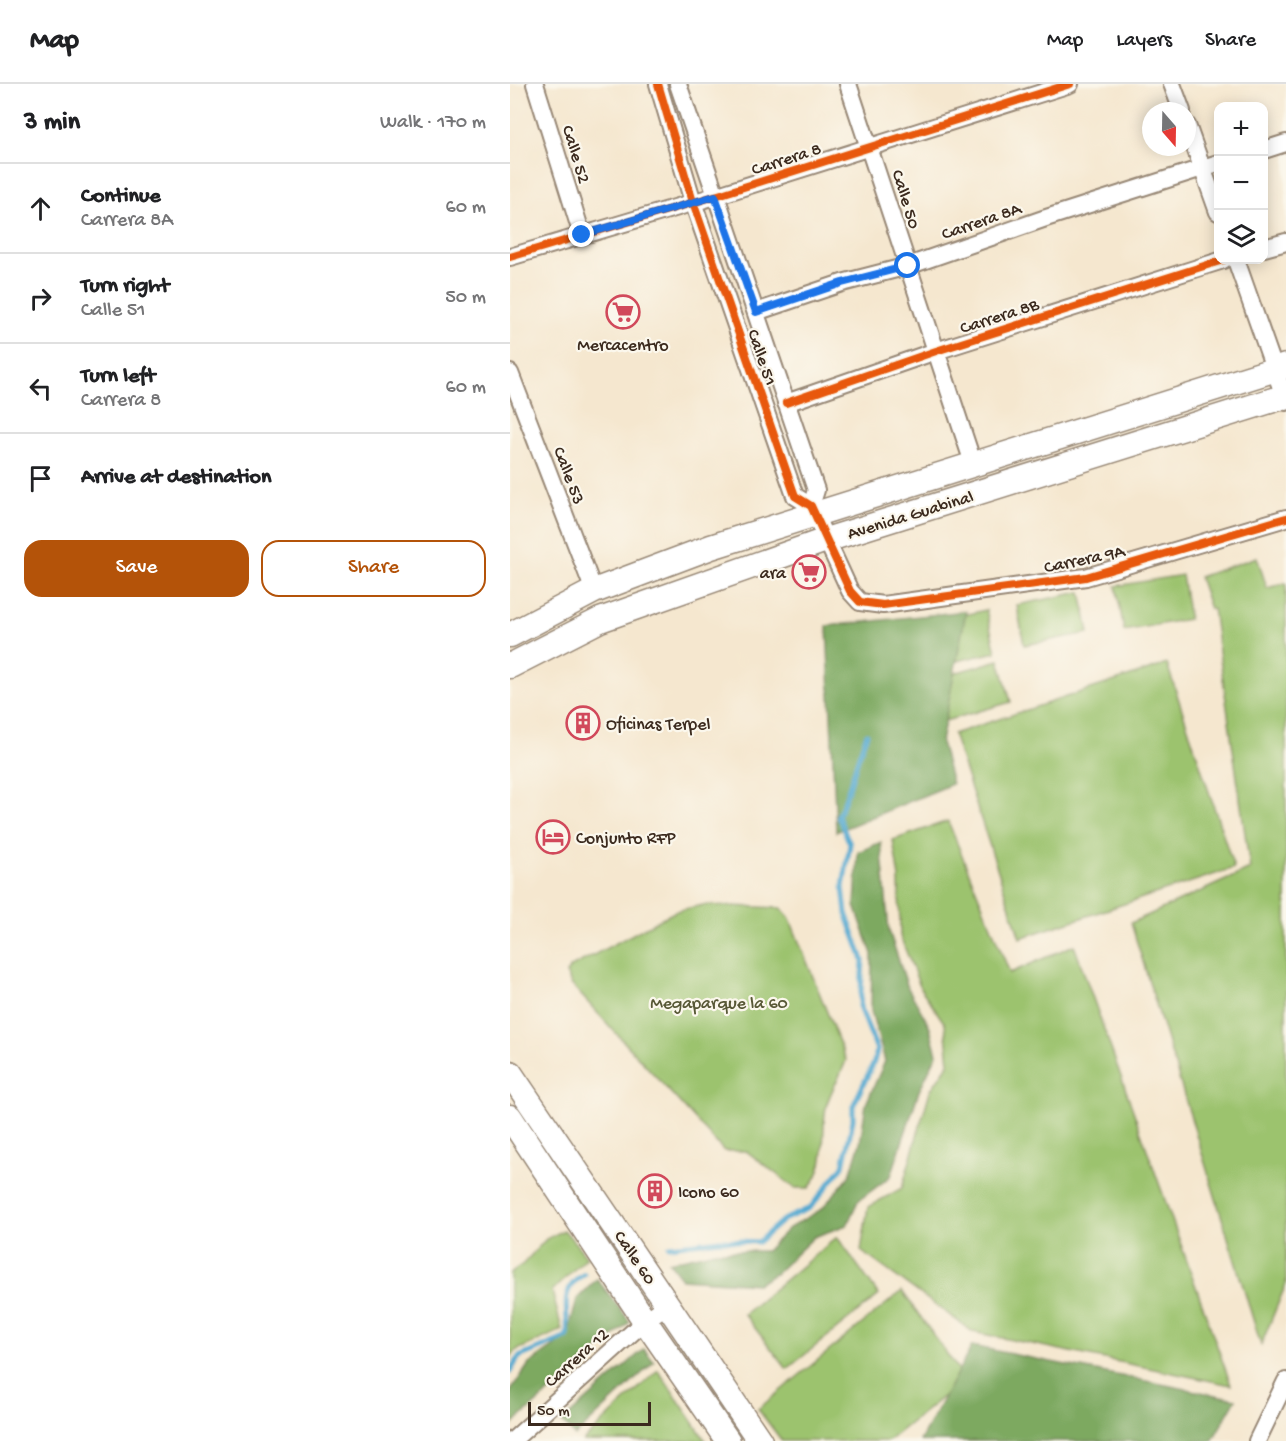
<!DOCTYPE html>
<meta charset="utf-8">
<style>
:root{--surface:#fff;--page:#f2f2f2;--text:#202124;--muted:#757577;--line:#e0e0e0;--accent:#b45309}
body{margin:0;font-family:"Gochi Hand",sans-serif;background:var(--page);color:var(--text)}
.controls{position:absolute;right:18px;top:18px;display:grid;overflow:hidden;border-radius:12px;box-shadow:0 3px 15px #0003}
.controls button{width:54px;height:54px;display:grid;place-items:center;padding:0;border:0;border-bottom:2px solid var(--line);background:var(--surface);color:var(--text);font:30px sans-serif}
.compass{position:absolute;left:632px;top:18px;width:54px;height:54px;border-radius:50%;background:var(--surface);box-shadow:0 3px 15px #0003;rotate:160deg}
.scale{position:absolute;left:18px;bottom:15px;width:123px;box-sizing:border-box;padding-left:6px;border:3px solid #3b2a1e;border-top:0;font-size:16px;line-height:21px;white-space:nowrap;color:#3b2a1e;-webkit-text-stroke:4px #fbf7ec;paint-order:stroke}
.stop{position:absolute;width:18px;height:18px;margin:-14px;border:4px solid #1a73e8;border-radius:50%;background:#fff}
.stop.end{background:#1a73e8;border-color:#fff;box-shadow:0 2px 6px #0008}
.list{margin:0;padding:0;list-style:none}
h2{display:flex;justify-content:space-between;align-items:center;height:78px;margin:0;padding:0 24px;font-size:26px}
h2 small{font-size:20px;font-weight:400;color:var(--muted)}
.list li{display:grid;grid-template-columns:39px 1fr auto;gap:18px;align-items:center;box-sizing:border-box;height:90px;padding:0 24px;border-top:2px solid var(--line)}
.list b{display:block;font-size:22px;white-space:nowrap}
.list p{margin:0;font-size:20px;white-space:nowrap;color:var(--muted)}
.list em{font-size:20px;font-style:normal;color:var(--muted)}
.actions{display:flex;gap:12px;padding:18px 24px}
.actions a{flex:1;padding:14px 0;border:2px solid var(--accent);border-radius:18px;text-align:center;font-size:21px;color:var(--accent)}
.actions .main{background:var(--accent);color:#fff}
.icon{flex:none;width:33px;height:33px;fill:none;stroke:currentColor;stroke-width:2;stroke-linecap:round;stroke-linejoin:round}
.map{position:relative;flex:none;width:776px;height:1357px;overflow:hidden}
header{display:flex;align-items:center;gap:36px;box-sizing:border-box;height:84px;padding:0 30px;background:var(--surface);border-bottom:2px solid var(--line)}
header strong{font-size:28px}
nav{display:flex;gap:33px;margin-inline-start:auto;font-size:21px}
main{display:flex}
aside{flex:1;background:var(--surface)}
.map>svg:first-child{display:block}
.green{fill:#9cc36e;stroke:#6c7646;stroke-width:1.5}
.forest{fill:#7da961;stroke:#5c6a40;stroke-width:1.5}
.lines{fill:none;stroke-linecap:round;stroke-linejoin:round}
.stream{stroke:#53a9d0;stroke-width:5}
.street-casing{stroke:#988876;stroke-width:20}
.secondary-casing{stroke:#988876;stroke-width:27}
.street{stroke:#fff;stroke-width:16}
.secondary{stroke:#fff;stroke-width:24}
.cycleway-casing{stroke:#fbf7ec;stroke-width:11}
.cycleway{stroke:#e8590c;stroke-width:8}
.route{stroke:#1a73e8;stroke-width:8}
.labels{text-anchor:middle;stroke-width:4.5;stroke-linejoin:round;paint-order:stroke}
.street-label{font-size:18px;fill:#3b2a1e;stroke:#fbf7ec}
.poi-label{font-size:18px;fill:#3b2a1e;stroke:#fbf7ec;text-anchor:start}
.park-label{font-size:18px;fill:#585836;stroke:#fbf7ec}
</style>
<header>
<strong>Map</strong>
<nav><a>Map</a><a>Layers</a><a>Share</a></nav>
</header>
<main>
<aside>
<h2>3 min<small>Walk · 170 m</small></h2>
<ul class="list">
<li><svg class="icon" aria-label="ahead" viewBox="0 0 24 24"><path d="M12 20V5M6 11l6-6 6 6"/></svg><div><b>Continue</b><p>Carrera 8A</p></div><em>60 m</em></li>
<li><svg class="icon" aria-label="right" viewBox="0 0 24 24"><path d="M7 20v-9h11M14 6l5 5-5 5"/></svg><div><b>Turn right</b><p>Calle 51</p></div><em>50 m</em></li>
<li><svg class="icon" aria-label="left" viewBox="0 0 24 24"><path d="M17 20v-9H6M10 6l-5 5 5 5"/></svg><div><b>Turn left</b><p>Carrera 8</p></div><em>60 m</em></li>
<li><svg class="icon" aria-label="arrive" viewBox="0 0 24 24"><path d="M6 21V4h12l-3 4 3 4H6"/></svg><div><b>Arrive at destination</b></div></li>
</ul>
<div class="actions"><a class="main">Save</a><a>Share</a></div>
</aside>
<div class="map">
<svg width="776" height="1357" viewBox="0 0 776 1357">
<rect width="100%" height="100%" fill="#fbf7ec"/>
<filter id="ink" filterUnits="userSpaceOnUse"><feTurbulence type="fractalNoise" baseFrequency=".0167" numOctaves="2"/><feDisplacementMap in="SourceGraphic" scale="12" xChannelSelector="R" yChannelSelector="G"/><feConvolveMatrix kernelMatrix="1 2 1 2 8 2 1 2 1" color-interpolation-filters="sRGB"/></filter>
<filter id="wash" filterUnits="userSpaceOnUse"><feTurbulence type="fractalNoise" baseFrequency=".008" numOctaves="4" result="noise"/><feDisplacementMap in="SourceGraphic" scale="24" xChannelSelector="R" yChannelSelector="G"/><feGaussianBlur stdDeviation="1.35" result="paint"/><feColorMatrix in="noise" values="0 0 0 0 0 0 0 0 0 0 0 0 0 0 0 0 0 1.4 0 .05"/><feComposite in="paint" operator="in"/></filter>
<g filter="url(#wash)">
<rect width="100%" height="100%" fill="#f5e7cf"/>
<g class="green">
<path d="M747,473l10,31 19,-5v701l-25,61 -130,-422 119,-54 -37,-260h-3l-11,-32z"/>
<path d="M672,491l7,44 -65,12 -8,-45z"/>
<path d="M571,508l8,41 -65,12 -7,-40z"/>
<path d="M476,526l10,42 -66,15 -9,-42z"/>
<path d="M489,576l12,42 -73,21 -11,-42z"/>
<path d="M657,580l67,204 -214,70 -67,-204z"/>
<path d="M438,737l62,152 64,-28 157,440 -258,-53 -112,-81 7,-44 34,-19 28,-97 19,-28 -4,-39 -24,-35 -21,-53 -1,-58 -6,-38z"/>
<path d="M193,821l78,3 8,9 52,130 5,13c-5,16 -16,31 -20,47 -6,30 4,56 -17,81h-14l-49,-37h-22l-153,-167 -5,-11 5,-6 105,-56z"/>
<path d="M54,1146l23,27 -35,34 10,39 -47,21 -5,7v-85l13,-9 23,-25z"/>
<path d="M327,1153l42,58 -92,74 -43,-55z"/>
<path d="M392,1207l63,88 -77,62h-106l-24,-32z"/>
<path d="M148,1286l48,71h-123z"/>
</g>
<g class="forest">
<path d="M456,527l-25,131 11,42 -116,48 -9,-206z"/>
<path d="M371,758l8,89 19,57 21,37 8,29 -18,37 -28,85 -33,25 -11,24 -33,12 -39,37 -18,10 -75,-5 -13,-17 46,-11h51l23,-23 33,-19 28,-34 10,-32 6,-39 19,-43 -14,-50 1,-57 -17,-48 3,-54z"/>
<path d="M87,1195l33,43 -120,104v-34l19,-28 38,-27 10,-38z"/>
<path d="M462,1262l264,53 -24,42h-292z"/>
<path d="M134,1265l10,13 -79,74 -13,-14z"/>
</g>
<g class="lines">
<g class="stream">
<path d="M159,1162l51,-6 38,2 25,-22 27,-12 33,-42 10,-46v-14l21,-44 3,-12 -17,-43 3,-47 -17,-47 -3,-26 7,-43 -12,-28c13,-27 17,-54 29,-82"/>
<path d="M0,1288l9,-15 48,-20c3,-27 -11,-45 17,-63"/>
</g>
</g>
</g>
<g filter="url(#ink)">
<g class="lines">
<defs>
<g id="street">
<path d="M25,0l47,151"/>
<path d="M148,0l35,118 102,294 16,10 39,85 10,11 23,3 203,-28 200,-59"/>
<path d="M168,0l138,406 -5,16"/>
<path d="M338,0l125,379"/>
<path d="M662,0l10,27"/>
<path d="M677,41l31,87"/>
<path d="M754,66l22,-7"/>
<path d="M754,164l22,-6"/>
<path d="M0,173l205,-61 355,-112"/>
<path d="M726,176l50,142"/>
<path d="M246,228l86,-29 66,-17 138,-48 172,-55"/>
<path d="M0,289l84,218"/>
<path d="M276,319l150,-52 287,-91"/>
<path d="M2,1357l133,-120 23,-17"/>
<path d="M747,1357l29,-60"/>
</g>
<g id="secondary">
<path d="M0,551l84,-44 117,-44 575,-181"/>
<path d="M0,582l90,-46 226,-80 460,-144"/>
<path d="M0,989l250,368"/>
<path d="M0,1033l135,204 83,120"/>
</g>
</defs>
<use href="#street" class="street-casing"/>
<use href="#secondary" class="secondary-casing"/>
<use href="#street" class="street"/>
<use href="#secondary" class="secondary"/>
<defs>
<g id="cycleway">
<path d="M148,0l35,118 102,294 16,10 39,85 10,11 23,3 203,-28 200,-59"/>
<path d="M0,173l205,-61 355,-112"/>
<path d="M276,319l150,-52 287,-91"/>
</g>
</defs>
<use href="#cycleway" class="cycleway-casing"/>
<use href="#cycleway" class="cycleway"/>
</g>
</g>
<g class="lines" filter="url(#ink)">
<path class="route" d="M72,151l133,-39 41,116 86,-29 66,-17"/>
</g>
<defs>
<symbol id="supermarket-ring" viewBox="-11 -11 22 22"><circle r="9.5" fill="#fbf7ec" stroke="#d1495b" stroke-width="1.5"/><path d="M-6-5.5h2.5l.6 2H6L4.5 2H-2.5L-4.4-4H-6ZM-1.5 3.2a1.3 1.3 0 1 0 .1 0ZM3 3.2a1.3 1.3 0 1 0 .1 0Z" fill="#d1495b"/></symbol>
<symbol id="building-ring" viewBox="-11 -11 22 22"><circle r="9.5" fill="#fbf7ec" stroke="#d1495b" stroke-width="1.5"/><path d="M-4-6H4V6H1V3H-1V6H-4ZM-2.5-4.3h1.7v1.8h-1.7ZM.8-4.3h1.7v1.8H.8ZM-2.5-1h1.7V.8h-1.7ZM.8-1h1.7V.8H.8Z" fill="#d1495b"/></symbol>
<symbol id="hotel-ring" viewBox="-11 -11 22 22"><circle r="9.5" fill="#fbf7ec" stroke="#d1495b" stroke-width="1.5"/><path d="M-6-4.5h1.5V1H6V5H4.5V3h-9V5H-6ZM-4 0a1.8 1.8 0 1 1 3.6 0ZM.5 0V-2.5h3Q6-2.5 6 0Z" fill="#d1495b"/></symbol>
</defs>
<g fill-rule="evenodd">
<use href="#supermarket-ring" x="94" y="209" width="38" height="38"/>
<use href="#supermarket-ring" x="280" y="469" width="38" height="38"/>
<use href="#building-ring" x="54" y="620" width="38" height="38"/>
<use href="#hotel-ring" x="24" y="734" width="38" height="38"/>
<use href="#building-ring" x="126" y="1088" width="38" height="38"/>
</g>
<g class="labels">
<g class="street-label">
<text transform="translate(67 70) rotate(73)" y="6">Calle 52</text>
<text transform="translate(276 74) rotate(-18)" y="6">Carrera 8</text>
<text transform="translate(397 115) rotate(73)" y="6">Calle 50</text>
<text transform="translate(471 136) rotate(-19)" y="6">Carrera 8A</text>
<text transform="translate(489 231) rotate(-18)" y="6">Carrera 8B</text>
<text transform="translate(253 273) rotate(71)" y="6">Calle 51</text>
<text transform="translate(60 391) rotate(69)" y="6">Calle 53</text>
<text transform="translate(400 430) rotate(-17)" y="6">Avenida Guabinal</text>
<text transform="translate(574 474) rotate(-12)" y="6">Carrera 9A</text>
<text transform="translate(126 1173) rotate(56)" y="6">Calle 60</text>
<text transform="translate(66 1273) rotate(-42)" y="6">Carrera 12</text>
</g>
<g class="poi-label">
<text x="113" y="266" text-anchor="middle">Mercacentro</text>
<text x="276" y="494" text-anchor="end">ara</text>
<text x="96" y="645">Oficinas Terpel</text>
<text x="66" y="759">Conjunto RFP</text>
<text x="168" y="1113">Icono 60</text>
</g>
<g class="park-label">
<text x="209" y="924">Megaparque la 60</text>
</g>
</g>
</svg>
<div class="controls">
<button>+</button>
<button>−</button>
<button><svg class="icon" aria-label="layers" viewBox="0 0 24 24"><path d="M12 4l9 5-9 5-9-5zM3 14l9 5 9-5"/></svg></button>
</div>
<svg class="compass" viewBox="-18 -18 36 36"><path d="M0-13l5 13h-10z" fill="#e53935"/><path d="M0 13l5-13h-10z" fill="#757577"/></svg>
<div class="scale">50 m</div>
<div class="stop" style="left:398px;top:182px"></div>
<div class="stop end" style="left:72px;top:151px"></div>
</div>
</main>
